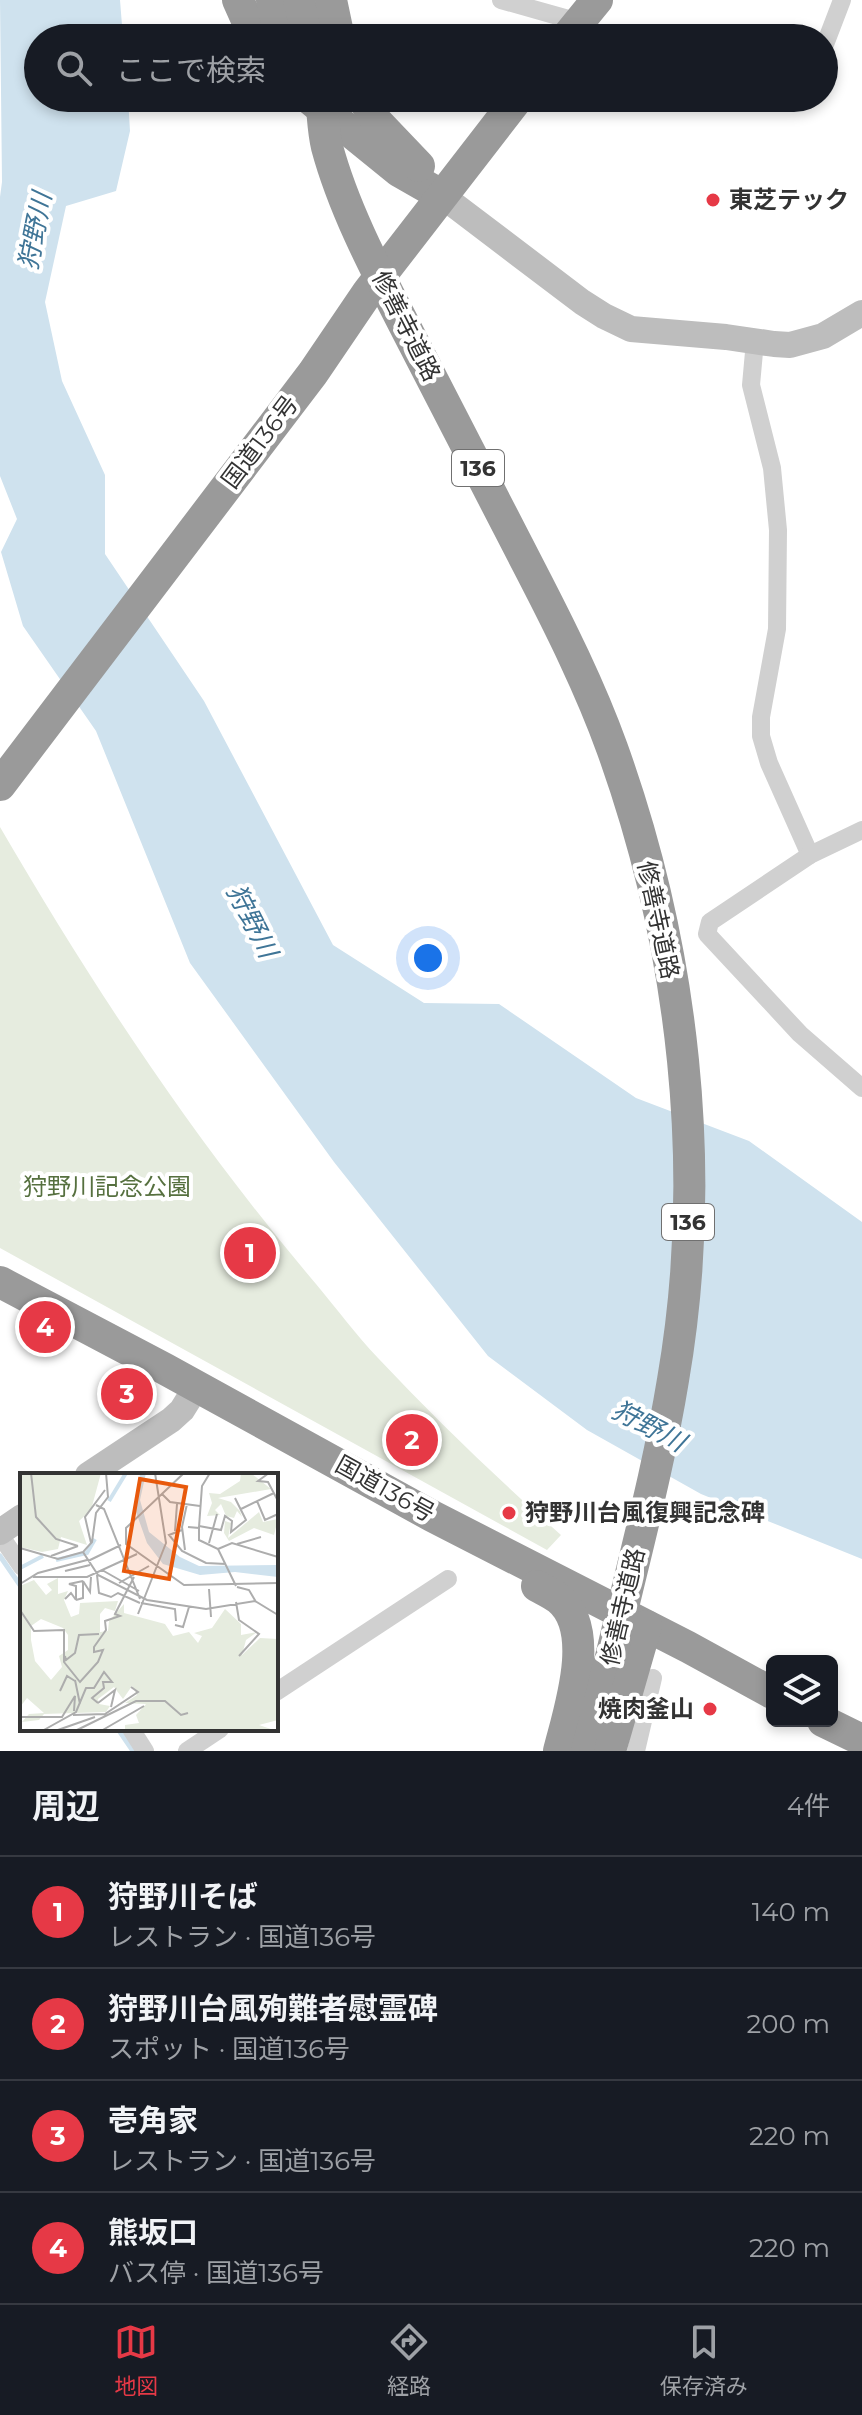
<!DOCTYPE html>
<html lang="ja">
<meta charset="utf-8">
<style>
:root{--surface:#171b24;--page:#242831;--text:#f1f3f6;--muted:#9ea1a6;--line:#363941;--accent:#e63946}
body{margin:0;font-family:Montserrat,"Noto Sans JP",sans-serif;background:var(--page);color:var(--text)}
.controls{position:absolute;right:24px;bottom:24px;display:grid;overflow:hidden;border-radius:12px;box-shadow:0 4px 12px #0003}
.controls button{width:72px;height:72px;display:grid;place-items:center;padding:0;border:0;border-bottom:2px solid var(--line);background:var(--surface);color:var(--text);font:40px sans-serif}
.you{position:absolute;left:428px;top:958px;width:28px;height:28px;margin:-20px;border:6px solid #fff;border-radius:50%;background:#1a73e8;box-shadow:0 0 0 12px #1a73e833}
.badge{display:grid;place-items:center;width:52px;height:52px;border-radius:50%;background:var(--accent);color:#fff;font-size:26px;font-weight:700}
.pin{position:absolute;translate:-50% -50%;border:4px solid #fff;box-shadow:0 2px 8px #0006}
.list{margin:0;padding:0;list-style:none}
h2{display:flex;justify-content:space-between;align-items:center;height:104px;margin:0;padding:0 32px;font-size:34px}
h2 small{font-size:26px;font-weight:400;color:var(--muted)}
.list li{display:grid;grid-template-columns:52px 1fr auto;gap:24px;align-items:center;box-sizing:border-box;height:112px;padding:0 32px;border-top:2px solid var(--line)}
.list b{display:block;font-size:30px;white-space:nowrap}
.list p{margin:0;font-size:26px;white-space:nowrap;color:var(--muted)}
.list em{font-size:26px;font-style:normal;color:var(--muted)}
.icon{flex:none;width:44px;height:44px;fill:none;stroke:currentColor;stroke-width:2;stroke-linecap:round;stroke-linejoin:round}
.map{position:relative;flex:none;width:862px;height:1751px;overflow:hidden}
.search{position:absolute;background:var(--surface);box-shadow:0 4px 12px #0003;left:24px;right:24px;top:24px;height:88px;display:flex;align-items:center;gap:20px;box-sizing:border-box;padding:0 28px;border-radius:44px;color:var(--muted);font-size:30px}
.sheet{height:552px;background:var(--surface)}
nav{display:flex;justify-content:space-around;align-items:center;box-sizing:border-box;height:112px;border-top:2px solid var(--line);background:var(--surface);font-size:22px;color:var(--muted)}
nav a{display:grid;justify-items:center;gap:4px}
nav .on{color:var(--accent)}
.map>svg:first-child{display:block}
.green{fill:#e6ecdf}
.water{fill:#cfe2ee}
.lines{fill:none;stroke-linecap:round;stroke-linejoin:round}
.stream{stroke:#cfe2ee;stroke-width:5}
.street{stroke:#d0d0d0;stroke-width:18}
.secondary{stroke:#bdbdbd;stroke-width:26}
.highway{stroke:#9a9a9a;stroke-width:32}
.highway-bridge{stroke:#9a9a9a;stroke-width:32}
.poi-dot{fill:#e63946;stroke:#fff;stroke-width:3}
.labels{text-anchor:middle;stroke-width:8;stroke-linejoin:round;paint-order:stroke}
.shield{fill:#fff;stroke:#707070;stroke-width:2}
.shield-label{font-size:22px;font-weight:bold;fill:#333}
.poi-label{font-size:24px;font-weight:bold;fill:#333;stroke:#fff;text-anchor:start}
.street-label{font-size:24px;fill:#333;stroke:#fff}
.park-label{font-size:24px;fill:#56703f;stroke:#fff}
.water-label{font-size:26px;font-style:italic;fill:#3f7597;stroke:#fff}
.inset-river{fill:none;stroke:#cfe2ee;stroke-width:4}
.inset-road{fill:none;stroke:#adadad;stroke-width:2}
.view{fill:#e8590c;fill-opacity:0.15;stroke:#e8590c;stroke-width:4}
.inset-edge{fill:none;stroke:#333;stroke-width:4}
</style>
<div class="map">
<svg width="862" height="1751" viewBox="0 0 862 1751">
<rect width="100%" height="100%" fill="#fff"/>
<path class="green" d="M0,827c95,163 194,313 316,457 21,25 40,51 62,74 58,62 120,121 183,177l-14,15 -547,-302z"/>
<path class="water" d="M0,0h120l3,38h-85v60h90l2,33 -14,60 -50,15 -21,96 17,79 43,94v79l99,147 129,244 91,58 75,1 137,94 113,43 113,81v337l-161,-65 -114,-64 -99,-74 -154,-194 -144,-199 -94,-232 -73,-105 -22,-74 16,-33 -17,-43v-279l2,-15z"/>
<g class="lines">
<g class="stream">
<path d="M0,1556l22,32"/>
<path d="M118,1729l15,22"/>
</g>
<g class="street">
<path d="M501,0l78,22"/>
<path d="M824,47l18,-47"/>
<path d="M755,341l-4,44 21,83 6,62 -1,99 -16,88v19l8,27 41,92"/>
<path d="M862,830l-52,25 -100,67 -3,12 93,100 62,54"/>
<path d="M0,1535l22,32"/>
<path d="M276,1692l172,-113"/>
<path d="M131,1729l14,22"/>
<path d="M187,1751l33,-22"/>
<path d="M636,1751l17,-73"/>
</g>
<g class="secondary">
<path d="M441,195l141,107 22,14 27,13 95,8 48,7 16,1 33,-9 39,-23"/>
<path d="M88,1475l83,-55 11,-10 15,-24"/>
<path d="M0,1532l22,-15"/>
</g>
<g class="highway">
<path d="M238,0l17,38"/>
<path d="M272,0l8,38"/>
<path d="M299,0l9,38"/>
<path d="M331,0l8,38"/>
<path d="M566,38l31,-38"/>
<path d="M309,98l90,73 42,24"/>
<path d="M363,98l14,24 42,44"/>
<path d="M0,785l313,-412 55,-81 150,-194"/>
<path d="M0,1282l165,87 267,147 256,131 84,46"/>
<path d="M537,1586c7,4 16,8 22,13 38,31 10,112 0,152"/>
<path d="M823,1721l39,19"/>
<path d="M587,1751l25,-98"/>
<path d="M610,1751l36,-125"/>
</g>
<path class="highway-bridge" d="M321,98c2,16 2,33 6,49 18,67 55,134 86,195 39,76 78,151 117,227 30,58 60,118 82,179 72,200 97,423 61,632 -15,92 -40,182 -61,273"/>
</g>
<g class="poi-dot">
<circle cx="713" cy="200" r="8"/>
<circle cx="509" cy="1513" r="8"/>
<circle cx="710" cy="1709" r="8"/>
</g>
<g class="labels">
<g class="shield">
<rect x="452" y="450" width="52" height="36" rx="6"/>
<rect x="662" y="1204" width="52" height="36" rx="6"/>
</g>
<g class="shield-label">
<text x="478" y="476">136</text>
<text x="688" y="1230">136</text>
</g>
<g class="poi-label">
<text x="729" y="208">東芝テック</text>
<text x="525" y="1521">狩野川台風復興記念碑</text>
<text x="694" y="1717" text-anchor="end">焼肉釜山</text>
</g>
<g class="street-label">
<text transform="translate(406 326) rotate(63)" y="8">修善寺道路</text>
<text transform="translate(260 442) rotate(-53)" y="8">国道136号</text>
<text transform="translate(658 920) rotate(78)" y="8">修善寺道路</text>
<text transform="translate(385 1489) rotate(29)" y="8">国道136号</text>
<text transform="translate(623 1607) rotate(-77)" y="8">修善寺道路</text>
</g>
<g class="park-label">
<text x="107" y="1195">狩野川記念公園</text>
</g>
<g class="water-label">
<text transform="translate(35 231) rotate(-79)" y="9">狩野川</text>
<text transform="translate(252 921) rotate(63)" y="9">狩野川</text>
<text transform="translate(649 1426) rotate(28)" y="9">狩野川</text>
</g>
</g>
<g transform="translate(20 1473)">
<rect width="258" height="258" fill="#fff"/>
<path d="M0,0h81l-10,37 -12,11 8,24 -26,-8 -3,12 -16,3 -22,-5zM221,0l11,1 19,15 -53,9 13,4 9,9 2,6 -5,-6 -3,7 -8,-2 -5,-12 -6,6 5,5 -13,1 5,-13 -3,-10 11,1 20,-13zM239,39l4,10 15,-3 -4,16 -20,-7 -25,13 -5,-8 1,-12 6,2 -3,15zM38,105v16l10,-3 -4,9 7,17 8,-3 1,-11 38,-2 -3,10 -10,-3 -5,6v18l8,-1 1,-10 15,-17v9l41,11 8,12 16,-4 9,11 4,-7 -8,-3 18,-5 13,-19 16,15v11l16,-3 -11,8 -4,15 18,-17 18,1v81l-19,5 18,6h-152v-6l14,-2 -3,-8 10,-11 -21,-1 12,-8 -5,-9 -9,13 -9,-12 -16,12 1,5 11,2 -4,6 -62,2 -5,6 -17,2 7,-8 15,-1 -17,-15 -7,9v-121l14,-6 12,15 6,-5 -5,-6zM21,146l22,9 5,7v15l-9,6 3,11 -11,13 -16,-19 -4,-21v-14z" fill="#e6ecdf" fill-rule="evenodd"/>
<path d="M120,0h6l-6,27 9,32 31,25 19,9 79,-1v12l-43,-5 -35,3 -37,-11 -16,-21 -11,-31z" fill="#cfe2ee"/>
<path class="inset-river" d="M89,28l17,-28M36,87l31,-7 8,-14M0,95l23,-12"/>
<path class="inset-road" d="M11,0l5,44 20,22 22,7M86,0l2,24 -12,16 -4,29 -9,10 15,23 49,25 59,9 49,-8 23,14M164,0l-58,55v16l58,41 94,-2M249,0l-11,8 10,1 10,19M142,21l8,8 30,4M237,28l8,19 13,-6M76,32l8,4 36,90M221,36l33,-16M179,53l22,4 4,-14 7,5 -1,11 15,-12 -11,-22M168,54l11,1v12l19,9 18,37M179,54l3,-41 8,-13M162,57l-13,5 13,16 24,12 20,1M155,58l2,-27M71,70l-6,-26 20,-27M189,70l8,-29M217,71l24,-7M0,75l38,11 25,-7M198,76l14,-6 46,14M165,77l-3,-23 5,-23M31,83l27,-10M68,88l33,-16M82,97l37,21M45,98l25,-6M77,102l2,18 12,4 7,-4 22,10M13,104h54l50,-23M63,108l7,11 1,-15M99,110l30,-17M0,111l18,-11 49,-13M217,114l12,3 7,12M189,116l2,28M51,120l-6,6 6,-6 5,7M56,127v-14l-7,-2 14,-3M56,127l7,-2v-17M216,129l3,18 20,14 -20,22M121,130l34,6 1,12M0,137l14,21 30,-1v32l16,20 18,-20 5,-12 -9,2v-5l12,-17 -1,-9 15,-5 -5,-2 19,-37M118,141l28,-71 -11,-70M155,152l8,2 6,-20M45,183l1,4 9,-7 4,-18 20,-1M55,207l5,24M40,218l7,-15 8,5M78,230l17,-13 -4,17M53,242l32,-1 33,-22 -7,-5M0,244h42l13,-21 -1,15M22,258l34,-19 10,-24h8l10,-16 8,10h-9l1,6 -12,10 6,5M35,258l40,-14M55,258l61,-30h29l16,14 7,-2M81,258l43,-25"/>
<path class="view" d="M120,6l46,8 -17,92 -45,-8z"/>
<rect width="258" height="258" class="inset-edge"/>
</g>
</svg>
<div class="controls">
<button><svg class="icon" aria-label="layers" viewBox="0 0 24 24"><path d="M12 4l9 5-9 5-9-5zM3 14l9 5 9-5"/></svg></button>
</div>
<div class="you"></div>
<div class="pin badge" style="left:250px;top:1253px">1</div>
<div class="pin badge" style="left:412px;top:1440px">2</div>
<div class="pin badge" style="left:127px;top:1394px">3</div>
<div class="pin badge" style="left:45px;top:1327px">4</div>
<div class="search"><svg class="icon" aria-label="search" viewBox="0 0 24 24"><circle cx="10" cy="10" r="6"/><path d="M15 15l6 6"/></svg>ここで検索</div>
</div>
<section class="sheet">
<h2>周辺<small>4件</small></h2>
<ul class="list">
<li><span class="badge">1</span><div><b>狩野川そば</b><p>レストラン · 国道136号</p></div><em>140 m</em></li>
<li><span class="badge">2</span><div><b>狩野川台風殉難者慰霊碑</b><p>スポット · 国道136号</p></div><em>200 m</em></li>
<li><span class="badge">3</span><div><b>壱角家</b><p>レストラン · 国道136号</p></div><em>220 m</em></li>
<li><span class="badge">4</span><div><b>熊坂口</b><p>バス停 · 国道136号</p></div><em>220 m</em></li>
</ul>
</section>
<nav>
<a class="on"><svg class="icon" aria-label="map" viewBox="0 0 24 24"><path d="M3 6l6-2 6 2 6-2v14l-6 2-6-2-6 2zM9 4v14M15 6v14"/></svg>地図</a>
<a><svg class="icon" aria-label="directions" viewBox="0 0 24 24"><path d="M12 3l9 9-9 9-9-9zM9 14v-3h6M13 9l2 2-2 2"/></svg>経路</a>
<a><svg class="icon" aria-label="saved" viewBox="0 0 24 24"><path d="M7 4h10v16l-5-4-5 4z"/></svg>保存済み</a>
</nav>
